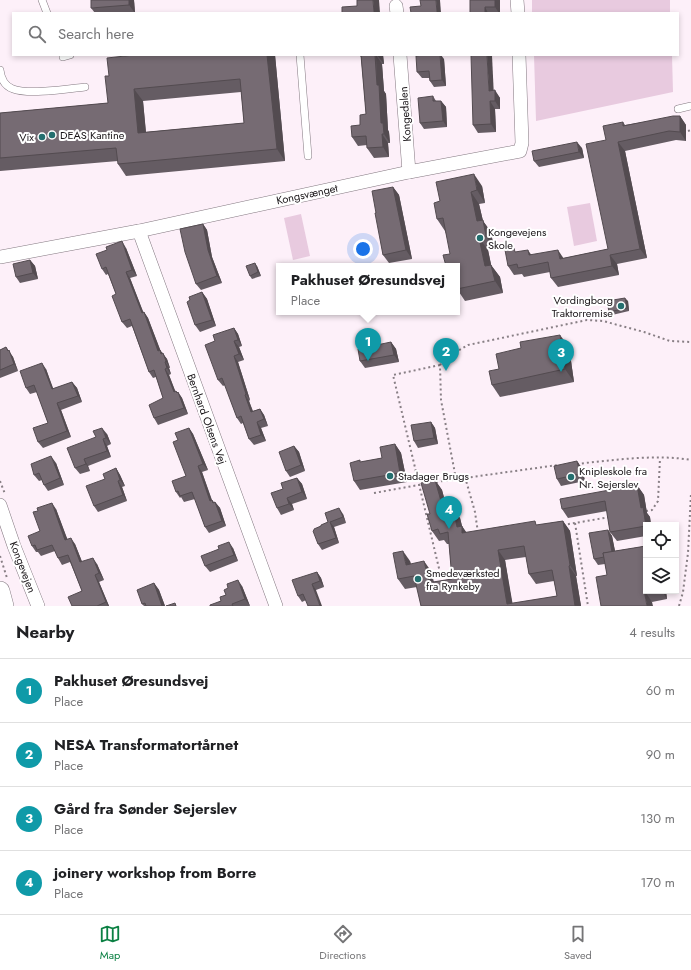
<!DOCTYPE html>
<meta charset="utf-8">
<style>
:root{--surface:#fff;--page:#f6f6f6;--text:#202124;--muted:#757577;--line:#e0e0e0;--accent:#0b8043}
body{margin:0;font-family:Jost,sans-serif;background:var(--page);color:var(--text)}
.controls{position:absolute;right:12px;bottom:12px;display:grid;overflow:hidden;border-radius:0px;box-shadow:0 2px 6px #0003}
.controls button{width:36px;height:36px;display:grid;place-items:center;padding:0;border:0;border-bottom:1px solid var(--line);background:var(--surface);color:var(--text);font:20px sans-serif}
.you{position:absolute;left:363px;top:249px;width:14px;height:14px;margin:-10px;border:3px solid #fff;border-radius:50%;background:#1a73e8;box-shadow:0 0 0 6px #1a73e833}
.badge{display:grid;place-items:center;width:26px;height:26px;border-radius:50%;background:var(--accent);color:#fff;font-size:13px;font-weight:700}
.pin{position:absolute;translate:-50% -33px;filter:drop-shadow(0 1px 2px #0008)}
.pin::after{content:'';position:absolute;top:21px;width:14px;height:12px;background:inherit;clip-path:polygon(0 0,100% 0,50% 100%)}
.popup{position:absolute;left:276px;top:263px;width:184px;height:52px;box-sizing:border-box;display:grid;place-content:center;border-radius:0px;background:var(--surface);filter:drop-shadow(0 1px 3px #0005);font-size:13px;white-space:nowrap;color:var(--muted)}
.popup b{font-size:15px;color:var(--text)}
.popup::after{content:'';position:absolute;left:50%;top:100%;margin-left:-8px;border:8px solid transparent;border-top-color:var(--surface)}
.list{margin:0;padding:0;list-style:none}
h2{display:flex;justify-content:space-between;align-items:center;height:52px;margin:0;padding:0 16px;font-size:17px}
h2 small{font-size:13px;font-weight:400;color:var(--muted)}
.list li{display:grid;grid-template-columns:26px 1fr auto;gap:12px;align-items:center;box-sizing:border-box;height:64px;padding:0 16px;border-top:1px solid var(--line)}
.list b{display:block;font-size:15px;white-space:nowrap}
.list p{margin:0;font-size:13px;white-space:nowrap;color:var(--muted)}
.list em{font-size:13px;font-style:normal;color:var(--muted)}
.icon{flex:none;width:22px;height:22px;fill:none;stroke:currentColor;stroke-width:2;stroke-linecap:round;stroke-linejoin:round}
.map{position:relative;flex:none;width:691px;height:606px;overflow:hidden}
.search{position:absolute;background:var(--surface);box-shadow:0 2px 6px #0003;left:12px;right:12px;top:12px;height:44px;display:flex;align-items:center;gap:10px;box-sizing:border-box;padding:0 14px;border-radius:0px;color:var(--muted);font-size:15px}
.sheet{height:308px;background:var(--surface)}
nav{display:flex;justify-content:space-around;align-items:center;box-sizing:border-box;height:56px;border-top:1px solid var(--line);background:var(--surface);font-size:11px;color:var(--muted)}
nav a{display:grid;justify-items:center;gap:2px}
nav .on{color:var(--accent)}
.map>svg:first-child{display:block}
.green{fill:#e8cadf}
.lines{fill:none;stroke-linecap:round;stroke-linejoin:round}
.service-casing{stroke:#837880;stroke-width:8}
.minor-casing{stroke:#837880;stroke-width:14}
.secondary-casing{stroke:#837880;stroke-width:20}
.path{stroke:#887f85;stroke-width:2;stroke-dasharray:2 3;stroke-linecap:butt}
.service{stroke:#fff;stroke-width:7}
.minor{stroke:#fff;stroke-width:13}
.secondary{stroke:#fff;stroke-width:19}
.wall{fill:#655c63;fill-rule:evenodd}
.shaded-wall{fill:#534b50}
.building{fill:#766b73;stroke:#534b50;fill-rule:evenodd}
.poi-dot{fill:#246f6f;stroke:#fff;stroke-width:1.5}
.labels{text-anchor:middle;stroke-width:4;stroke-linejoin:round;paint-order:stroke}
.street-label{font-size:11px;fill:#191518;stroke:#fff}
.poi-label{font-size:11px;fill:#191518;stroke:#fff;text-anchor:start}
</style>
<div class="map">
<svg width="691" height="606" viewBox="0 0 691 606">
<rect width="100%" height="100%" fill="#fdf0f9"/>
<g class="green">
<rect x="532" y="0" width="138" height="13"/>
<path d="M534,55h138l1,37 -137,29z"/>
<path d="M590,203l7,38 -23,5 -7,-39z"/>
<path d="M301,214l9,42 -17,4 -9,-42z"/>
</g>
<g class="lines">
<defs>
<g id="service">
<path d="M42,0l5,13"/>
<path d="M63,55v2l7,-2"/>
<path d="M300,55l8,101"/>
<path d="M0,70c1,8 4,16 13,19 16,6 54,0 72,-2"/>
<path d="M678,109l13,-3"/>
</g>
<g id="minor">
<path d="M517,0l1,13"/>
<path d="M396,6l1,7"/>
<path d="M400,55l9,117"/>
<path d="M139,231l137,375"/>
<path d="M0,257l139,-26 270,-59 111,-21 2,-8 -3,-88"/>
<path d="M0,505l14,41 24,60"/>
</g>
<path id="secondary" d="M0,591l4,15"/>
</defs>
<use href="#service" class="service-casing"/>
<use href="#minor" class="minor-casing"/>
<use href="#secondary" class="secondary-casing"/>
<g class="path">
<path d="M688,131l3,-1"/>
<path d="M440,365l-47,10 49,206"/>
<path d="M577,464c35,-4 80,-10 114,-4"/>
<path d="M465,477l10,35 3,21"/>
<path d="M456,479l-15,-79 -1,-35 7,-8 21,-12 119,-25 16,1 41,11 26,9 21,1"/>
<path d="M0,481l5,13"/>
<path d="M436,482l122,-17"/>
<path d="M374,493l50,-9"/>
<path d="M646,511l6,-1 6,-9 2,-43"/>
<path d="M575,523l13,83"/>
<path d="M563,525l47,-8"/>
<path d="M0,556l7,22"/>
<path d="M679,606l4,-14 5,-39 3,-60"/>
</g>
<use href="#service" class="service"/>
<use href="#minor" class="minor"/>
<use href="#secondary" class="secondary"/>
</g>
<g class="wall">
<path d="M134,0l1,13h-40l-4,-5z"/>
<rect x="470" y="0" width="30" height="13"/>
<path d="M134,55h141l10,106 -159,15 -8,-12v-3l-118,10v-58l108,-10 1,-27zM241,92l3,31 -98,9 -3,-31z"/>
<path d="M359,55h24l1,9h-2l2,27 2,3 2,36 1,2 1,11h-2l1,14 -15,1 -7,-10v-3l-9,1 -6,-9 8,-12 6,-11 -5,-57z"/>
<path d="M444,59l2,27 -12,1 -4,-6 -1,-3h-7l-5,-6z"/>
<path d="M494,90l6,8v11h-5l1,23 -18,1 -5,-8z"/>
<path d="M433,96l3,5h5l5,6 1,20 -23,2 -4,-6z"/>
<path d="M680,116l6,9v16l-10,-1 -51,11 22,107 -30,6 2,11 -61,12 -7,-9 -1,-6 -26,5 -2,-3 -8,1 -6,-9 9,-14 14,3 33,3 44,-9 -2,-109 17,-18 2,3z"/>
<path d="M582,148l2,10 -45,9 -5,-6z"/>
<path d="M482,186l3,17 -6,1 4,17 8,11 3,17 -6,1 3,15 9,12 3,16 -38,8 -8,-12v-23l-12,-35 -8,-12 3,-18z"/>
<path d="M393,187l6,8 13,64 -23,4 -6,-8 -7,-42z"/>
<path d="M203,224l4,6 5,27 10,26 -21,7 -5,-6z"/>
<path d="M126,248l11,28 -7,2 13,34h1l4,6 12,32 7,9 3,9h-1l2,6 -2,1 6,16 2,1h1l4,6 6,16 -30,11 -4,-7 9,-20 -7,-21 -3,1 -4,-6 -17,-46 -5,2 -5,-6 -6,-28 -8,-20 -2,1 -4,-6z"/>
<path d="M30,260l5,6 3,13 -18,4 -4,-6z"/>
<path d="M257,266l4,10 -9,3 -2,-3z"/>
<path d="M202,292l5,7 9,27 -16,6 -5,-7 -5,-25z"/>
<path d="M628,301l1,10 -17,4 -3,-3z"/>
<path d="M234,328l4,6 4,12 -3,1 5,13 -6,2 12,38 -1,1 4,10 7,-2 4,6 4,11 -7,2 5,13 -12,4 -5,-6 -6,-16 -2,1 -4,-6 -12,-33 -2,1 -5,-6z"/>
<path d="M391,342l5,7 3,13 -34,6 -5,-7z"/>
<path d="M6,347l7,10 5,14 -18,7v-28z"/>
<path d="M569,347l5,35 -74,15 -8,-12 7,-16z"/>
<path d="M46,369l7,20 19,-7 5,6 5,14 -21,8 10,27 -28,11 -5,-6 10,-19 -11,-31 -7,2 -4,-6z"/>
<path d="M431,422l4,6 3,16 -20,4 -4,-7z"/>
<path d="M189,428l4,6 15,36 -6,2 10,28 2,2h1l5,6 6,18 -17,7 -4,-6 -10,-28 -11,3 -3,-5 -1,1 -4,-6 10,-16 -8,-36z"/>
<path d="M107,434l4,10 -4,2 4,11 -23,9 2,5 -10,3 -5,-6z"/>
<path d="M395,444l6,9 6,29 -47,8 -6,-9 7,-19 21,-4z"/>
<path d="M294,446l5,6 6,19 -15,6 -4,-6z"/>
<path d="M56,463l8,22 -16,6 -4,-6 -2,-5 -3,1 -5,-6z"/>
<path d="M116,468l4,7 5,11 -3,1 5,14 -29,11 -4,-6 11,-27z"/>
<path d="M582,468l3,13 -24,5 -4,-7z"/>
<path d="M297,478l5,6 5,15 -15,5 2,6 -13,5 -4,-7 6,-19z"/>
<path d="M435,480l7,10 4,15 3,4 11,9 2,8 4,7 72,-8 25,-4 7,10 7,45h-1l5,30h-160l-4,-19 -12,2 -7,-10 12,-18 1,3 20,7 3,11 18,-3 -3,-35h-2l-3,-4 -5,1 -7,-10 -2,-17zM526,557l3,17 7,10 18,-3 3,15 -45,8 -7,-44z"/>
<path d="M637,485l7,10 3,18 3,4 1,8h-5v11l-29,5 -7,-9 -3,-21 -39,7 -6,-9z"/>
<path d="M56,509l11,30 8,5 7,18 15,2 7,16 -5,2 10,24h-37l10,-15 -12,-29 -8,3 -4,-7 -3,-7 -14,5 -3,-4h-2l-4,-6 8,-15 -2,-20z"/>
<path d="M343,514l3,9 -12,4 5,16 -17,7 -4,-6 -4,-14z"/>
<path d="M608,530l4,6 3,15 31,-5v45h20l1,8 -15,3 -45,-27 -2,-11 -7,1 -4,-6z"/>
<path d="M233,548l5,13 -28,11 -5,-6 14,-17z"/>
<path d="M317,572l4,6 3,9 -8,3 -10,10 -4,2 -4,-6z"/>
<path d="M154,583l5,7 6,16h-21l-2,-2z"/>
<path d="M242,586l8,20h-40l11,-5 5,-6z"/>
</g>
<g class="shaded-wall">
<path d="M129,0h5l1,13 -6,-8z"/>
<path d="M373,0h6l1,13h-6z"/>
<path d="M436,0h4l1,13h-4z"/>
<path d="M495,0h5v13h-1l-4,-6z"/>
<path d="M485,7l3,6h-3z"/>
<path d="M267,55h8l10,106 -8,-12z"/>
<path d="M376,55l6,9 2,27 2,3 2,36 1,2 1,11 -6,-9 -3,-11 -4,-38z"/>
<path d="M377,55h6l1,9z"/>
<path d="M440,55h1l3,4 2,27 -4,-6z"/>
<path d="M487,55h5l2,43 -5,-7z"/>
<path d="M134,89l9,12 4,44 -9,-12z"/>
<path d="M495,90l5,8v11l-5,-8z"/>
<path d="M441,101l5,6 1,20 -4,-6z"/>
<path d="M490,101l5,8 1,23 -5,-8z"/>
<path d="M680,116l6,9v16l-6,-9z"/>
<path d="M382,134l6,9 1,14 -6,-10z"/>
<path d="M577,142l5,6 2,10 -5,-6z"/>
<path d="M618,142l7,9 22,107 -7,-9z"/>
<path d="M474,174l8,12 3,17 -8,-13z"/>
<path d="M393,187l6,8 13,64 -6,-9z"/>
<path d="M471,192l8,12 4,17 8,11 3,17 -8,-13 -9,-15z"/>
<path d="M203,224l4,6 5,27 10,26 -5,-7 -9,-26z"/>
<path d="M479,238l9,12 6,28 -9,-12z"/>
<path d="M122,241l4,7 11,28 -5,-6z"/>
<path d="M528,250l6,9 -5,-4z"/>
<path d="M558,250l6,9h-4z"/>
<path d="M610,255l7,9 2,11 -7,-9z"/>
<path d="M30,260l5,6 3,13 -5,-6z"/>
<path d="M255,263l2,3 4,10 -3,-4z"/>
<path d="M491,265l9,12 3,16 -8,-12z"/>
<path d="M126,272l4,6 16,41 -4,-6z"/>
<path d="M202,292l5,7 9,27 -4,-6z"/>
<path d="M625,298l3,3 1,10 -2,-3z"/>
<path d="M144,312l4,6 15,39 -5,-6z"/>
<path d="M234,328l4,6 4,12 -4,-6z"/>
<path d="M560,335l9,12 5,35 -9,-13z"/>
<path d="M234,341l5,6 5,13 -5,-6z"/>
<path d="M391,342l5,7 3,13 -5,-7z"/>
<path d="M6,347l7,10 5,14 -4,-7z"/>
<path d="M160,350l7,9 3,9 -9,-14z"/>
<path d="M234,356l4,6 12,38 -4,-6z"/>
<path d="M165,362l4,6 2,6 -4,-6z"/>
<path d="M42,363l4,6 10,27 -4,-7z"/>
<path d="M165,369l4,6 9,23 -4,-6z"/>
<path d="M72,382l5,6 5,14 -4,-6z"/>
<path d="M176,391l4,5 -2,-4 4,6 6,16 -4,-6z"/>
<path d="M245,395l4,6 6,17 -4,-6z"/>
<path d="M57,403l4,7 10,27 -4,-6z"/>
<path d="M260,409l4,6 4,11 -4,-7z"/>
<path d="M257,422l4,6 5,13 -5,-6z"/>
<path d="M431,422l4,6 3,16 -4,-6z"/>
<path d="M102,428l5,6 4,10 -5,-6z"/>
<path d="M189,428l4,6 15,36 -5,-6z"/>
<path d="M103,439l4,7 4,11 -4,-6z"/>
<path d="M395,444l6,9 6,29 -7,-9z"/>
<path d="M294,446l5,6 6,19 -4,-6z"/>
<path d="M51,456l5,7 8,22 -4,-7z"/>
<path d="M84,459l4,7 2,5 -4,-7z"/>
<path d="M577,461l5,7 3,13 -5,-7z"/>
<path d="M198,466l4,6 12,35 -4,-6z"/>
<path d="M116,468l4,7 5,11 -5,-6z"/>
<path d="M297,478l5,6 5,15 -5,-7z"/>
<path d="M435,480l7,10 4,15 4,6 -4,-1 -5,-9z"/>
<path d="M118,481l4,6 5,14 -4,-6z"/>
<path d="M637,485l7,10 3,18 3,4 1,8h-5l-5,-17z"/>
<path d="M287,498l5,6 2,6 -5,-6z"/>
<path d="M215,502l5,6 6,18 -4,-5z"/>
<path d="M52,503l4,6 14,37 -5,-6z"/>
<path d="M339,508l4,6 3,9 -3,-6z"/>
<path d="M453,508l7,10 2,8 7,10 1,7 -13,-16z"/>
<path d="M563,521l7,10 7,45 -7,-11z"/>
<path d="M330,522l4,5 5,16 -3,-5z"/>
<path d="M608,530l4,6 5,25 -4,-6z"/>
<path d="M71,538l4,6 10,25 -5,-7z"/>
<path d="M229,542l4,6 5,13 -4,-6z"/>
<path d="M498,550l7,10 8,46 -6,-2z"/>
<path d="M403,551l7,10 3,14 -7,-10z"/>
<path d="M93,558l4,6 7,16 -5,-7z"/>
<path d="M424,561l7,10 2,11 7,9 -11,-9z"/>
<path d="M569,566l7,10 5,30h-6z"/>
<path d="M317,572l4,6 3,9 -4,-6z"/>
<path d="M95,575l4,7 10,24h-1l-2,-4z"/>
<path d="M238,580l4,6 8,20 -5,-7z"/>
<path d="M154,583l5,7 6,16h-3z"/>
<path d="M312,584l4,6 6,16h-2z"/>
<path d="M644,590l8,12 1,4h-6z"/>
<path d="M662,591h4l1,8z"/>
</g>
<g class="building">
<path d="M91,0h38v5l-38,3z"/>
<path d="M357,0h16l1,13h-32v-6l15,-1z"/>
<path d="M420,0h16l1,13h-26l-1,-6 11,-1z"/>
<path d="M470,0h25v7h-10v6h-15z"/>
<path d="M134,55h133l10,94 -159,15 -2,-16 -116,10v-45l108,-10 -3,-27h4l-2,-18zM240,79l4,44 -106,10 -4,-44z"/>
<path d="M361,55h14l2,30h2l2,38h2l1,11h-2l1,13 -16,1 -1,-12 -14,1 -1,-11 9,-1v-10l6,-1z"/>
<path d="M423,55h17l2,25 -12,1 -1,-10 -12,1 -1,-16z"/>
<path d="M471,55h16l2,36 6,-1v11h-5l1,23 -18,1z"/>
<path d="M433,96v5h8l2,20 -23,2 -2,-25z"/>
<path d="M673,116h7v16l-11,-1 -51,11 22,107 -30,6 2,11 -61,12 -3,-16 -30,6 -1,-4 -9,2 -3,-16 9,-2 1,4 13,-2 1,5 29,-5 2,9 48,-10 -22,-105 20,-4 -3,-14 20,-4v4z"/>
<path d="M577,142l2,10 -45,9 -2,-10z"/>
<path d="M474,174l3,16 -6,2 6,29 6,-1 3,16 -7,2 6,28 6,-1 4,16 -38,8v-23h-11l-3,-11 7,-1 -7,-36 -6,1 -3,-16 6,-2 -4,-19z"/>
<path d="M393,187l13,63 -23,5 -8,-42h1l-4,-22z"/>
<path d="M203,224l5,26 9,26 -21,8 -11,-32 -5,-23z"/>
<path d="M122,241l10,29 -6,2 16,41 2,-1 14,39 2,-1 1,4 2,-1 3,8 -1,1 2,6 -2,1 9,23 2,-1 1,2 1,-1 6,16 -30,10 -5,-13 14,-7 -9,-28 -5,2 -19,-53 -8,3 -10,-26 4,-2 -10,-27 -4,2 -6,-15 11,-4 -1,-3z"/>
<path d="M30,260l3,13 -17,4 -3,-13z"/>
<path d="M255,263l3,9 -8,4 -4,-10z"/>
<path d="M202,292l10,28 -17,5 -8,-23 3,-2 -1,-3z"/>
<path d="M625,298l2,10 -18,4 -2,-11z"/>
<path d="M234,328l4,12 -4,1 5,13 -5,2 12,38 -1,1 6,17 9,-3 4,10 -7,3 4,13 -12,4 -8,-23 -4,2 -15,-40 -4,2 -13,-35 10,-4 -2,-6z"/>
<path d="M560,335l5,34 -73,16 -3,-14 10,-2 -3,-15 25,-6 -1,-6z"/>
<path d="M391,342l3,13 -34,6 -2,-12z"/>
<path d="M6,347l2,4 1,-1 5,14 -14,6v-20z"/>
<path d="M42,363l10,26 20,-7 6,14 -21,7 10,28 -29,11 -5,-14 15,-5 -14,-38 -8,3 -6,-17z"/>
<path d="M431,422l3,16 -20,3 -3,-16z"/>
<path d="M102,428l4,10 -3,1 4,12 -23,8 2,5 -11,4 -8,-20 29,-11 -3,-6z"/>
<path d="M189,428l14,36 -5,2 12,35 2,-1 1,3 2,-1 7,19 -17,6 -13,-35 -12,4 -2,-5 -2,1 -4,-11 14,-5 -13,-34 5,-2 -3,-7z"/>
<path d="M395,444l5,29 -46,8 -4,-18 10,-3v2l22,-4 -2,-11z"/>
<path d="M294,446l7,19 -15,6 -7,-19z"/>
<path d="M51,456l9,22 -16,7 -5,-12 -5,2 -3,-11z"/>
<path d="M577,461l3,13 -23,5 -3,-13z"/>
<path d="M116,468l4,12 -2,1 5,14 -29,11 -8,-20 19,-7 -2,-5z"/>
<path d="M297,478l5,14 -15,6 2,6 -12,4 -6,-15 12,-4 -2,-6z"/>
<path d="M435,480l6,21h2l3,9 7,-2 4,19 5,-1v7l73,-12 1,4 27,-4 7,44 -1,1 6,40h-154l-7,-30 -16,3 -5,-26 10,-2 3,14 18,-4 5,21 4,-1v1l19,-3 -4,-47 -8,2 -2,-5 -6,2 -5,-17h3l-9,-31zM524,546l5,28 23,-4 5,26 -50,8 -9,-54z"/>
<path d="M637,485l4,23 2,-1 3,19 -36,6 -5,-31 -43,8 -2,-10z"/>
<path d="M52,503l13,37 6,-2 9,24 13,-4 6,15 -4,2 11,27 -9,4h-25l-4,-9 14,-6 -14,-36 -10,3 -6,-13 -15,5 -2,-5 -3,1 -4,-10 12,-5 -7,-19 5,-1 -1,-3z"/>
<path d="M339,508l4,9 -13,5 6,16 -18,6 -5,-13 1,-1v-1l7,-3v-1l7,-3 -3,-9z"/>
<path d="M608,530l4,22 -9,1 1,4 -10,2 -5,-26z"/>
<path d="M229,542l5,13 -29,11 -4,-10 18,-7 -1,-3z"/>
<path d="M646,546v44h-2l3,16h-46l-5,-29 11,-2 -4,-22z"/>
<path d="M317,572l3,9 -8,3 8,22h-12l-5,-12 -5,2 -6,-16z"/>
<path d="M238,580l7,19 -13,5 1,2h-23v-1l11,-4 -1,-4 6,-2 -2,-5 4,-2 -1,-4z"/>
<path d="M154,583l8,23h-16l-1,-3 -3,1 -5,-14z"/>
<path d="M175,603l1,3h-10z"/>
</g>
<g class="poi-dot">
<circle cx="52" cy="135" r="4"/>
<circle cx="42" cy="137" r="4"/>
<circle cx="480" cy="238" r="4"/>
<circle cx="621" cy="306" r="4"/>
<circle cx="390" cy="476" r="4"/>
<circle cx="571" cy="477" r="4"/>
<circle cx="418" cy="579" r="4"/>
</g>
<g class="labels">
<g class="street-label">
<text transform="translate(405 114) rotate(-94)" y="4">Kongedalen</text>
<text transform="translate(307 194) rotate(-12)" y="4">Kongsvænget</text>
<text transform="translate(207 419) rotate(70)" y="4">Bernhard Olsens Vej</text>
<text transform="translate(23 567) rotate(69)" y="4">Kongevejen</text>
</g>
<g class="poi-label">
<text x="60" y="139">DEAS Kantine</text>
<text x="34" y="141" text-anchor="end">Vix</text>
<text x="488" y="236">Kongevejens<tspan x="488" dy="13">Skole</tspan></text>
<text x="613" y="304" text-anchor="end">Vordingborg<tspan x="613" dy="13">Traktorremise</tspan></text>
<text x="579" y="475">Knipleskole fra<tspan x="579" dy="13">Nr. Sejerslev</tspan></text>
<text x="398" y="480">Stadager Brugs</text>
<text x="426" y="577">Smedeværksted<tspan x="426" dy="13">fra Rynkeby</tspan></text>
</g>
</g>
</svg>
<div class="controls">
<button><svg class="icon" aria-label="locate" viewBox="0 0 24 24"><circle cx="12" cy="12" r="6"/><path d="M12 2v4M12 18v4M2 12h4M18 12h4"/></svg></button>
<button><svg class="icon" aria-label="layers" viewBox="0 0 24 24"><path d="M12 4l9 5-9 5-9-5zM3 14l9 5 9-5"/></svg></button>
</div>
<div class="you"></div>
<div class="pin badge" style="left:368px;top:361px;background:#0f9aa8">1</div>
<div class="popup"><b>Pakhuset Øresundsvej</b>Place</div>
<div class="pin badge" style="left:446px;top:371px;background:#0f9aa8">2</div>
<div class="pin badge" style="left:561px;top:372px;background:#0f9aa8">3</div>
<div class="pin badge" style="left:449px;top:529px;background:#0f9aa8">4</div>
<div class="search"><svg class="icon" aria-label="search" viewBox="0 0 24 24"><circle cx="10" cy="10" r="6"/><path d="M15 15l6 6"/></svg>Search here</div>
</div>
<section class="sheet">
<h2>Nearby<small>4 results</small></h2>
<ul class="list">
<li><span class="badge" style="background:#0f9aa8">1</span><div><b>Pakhuset Øresundsvej</b><p>Place</p></div><em>60 m</em></li>
<li><span class="badge" style="background:#0f9aa8">2</span><div><b>NESA Transformatortårnet</b><p>Place</p></div><em>90 m</em></li>
<li><span class="badge" style="background:#0f9aa8">3</span><div><b>Gård fra Sønder Sejerslev</b><p>Place</p></div><em>130 m</em></li>
<li><span class="badge" style="background:#0f9aa8">4</span><div><b>joinery workshop from Borre</b><p>Place</p></div><em>170 m</em></li>
</ul>
</section>
<nav>
<a class="on"><svg class="icon" aria-label="map" viewBox="0 0 24 24"><path d="M3 6l6-2 6 2 6-2v14l-6 2-6-2-6 2zM9 4v14M15 6v14"/></svg>Map</a>
<a><svg class="icon" aria-label="directions" viewBox="0 0 24 24"><path d="M12 3l9 9-9 9-9-9zM9 14v-3h6M13 9l2 2-2 2"/></svg>Directions</a>
<a><svg class="icon" aria-label="saved" viewBox="0 0 24 24"><path d="M7 4h10v16l-5-4-5 4z"/></svg>Saved</a>
</nav>
